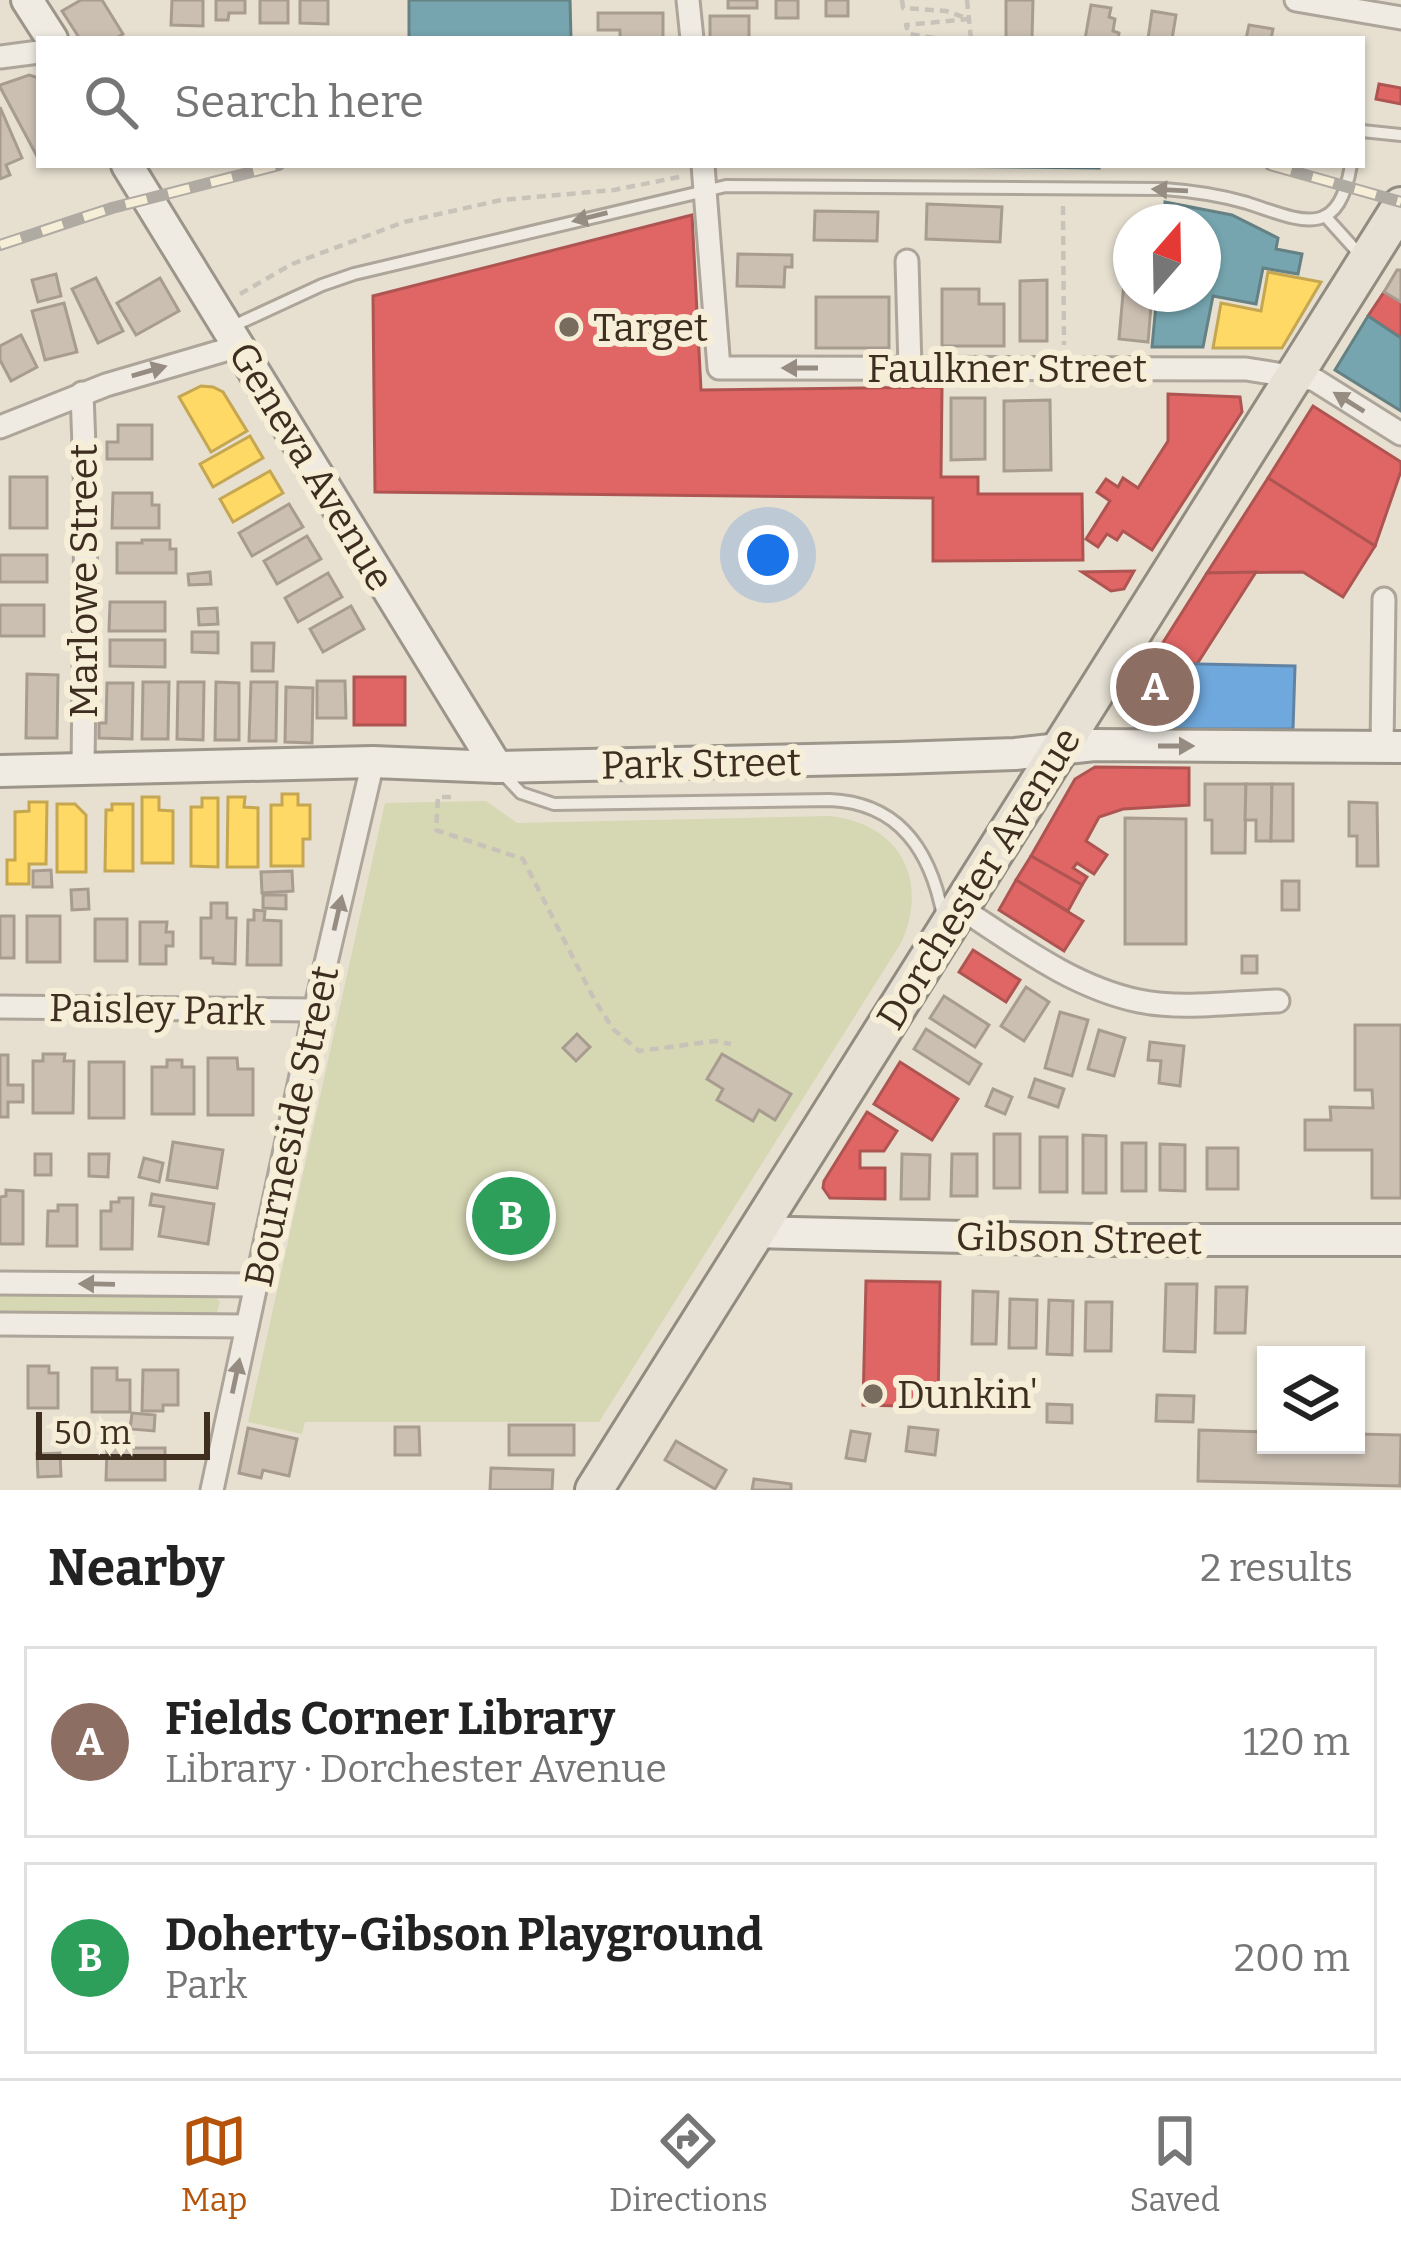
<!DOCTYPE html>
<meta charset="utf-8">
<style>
:root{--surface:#fff;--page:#f2f2f2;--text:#222;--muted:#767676;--line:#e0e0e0;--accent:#b45309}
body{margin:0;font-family:Bitter,serif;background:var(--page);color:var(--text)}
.controls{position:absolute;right:36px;bottom:36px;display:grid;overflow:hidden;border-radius:0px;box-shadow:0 3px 9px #0004}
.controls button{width:108px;height:108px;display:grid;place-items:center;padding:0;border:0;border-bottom:3px solid var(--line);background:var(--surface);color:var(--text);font:60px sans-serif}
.compass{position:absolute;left:1113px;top:204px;width:108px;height:108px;border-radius:50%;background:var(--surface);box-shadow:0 3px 9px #0004;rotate:20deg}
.scale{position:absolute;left:36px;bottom:30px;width:174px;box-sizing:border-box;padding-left:12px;border:6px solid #3d2e20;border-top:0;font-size:33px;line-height:42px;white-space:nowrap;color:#3d2e20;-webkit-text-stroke:9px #f7eed8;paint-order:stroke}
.you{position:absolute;left:768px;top:555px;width:42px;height:42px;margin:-30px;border:9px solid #fff;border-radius:50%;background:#1a73e8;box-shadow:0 0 0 18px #1a73e833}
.badge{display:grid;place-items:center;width:78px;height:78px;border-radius:50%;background:var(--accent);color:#fff;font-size:39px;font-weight:700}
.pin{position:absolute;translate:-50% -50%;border:6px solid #fff;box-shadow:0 3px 12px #0006}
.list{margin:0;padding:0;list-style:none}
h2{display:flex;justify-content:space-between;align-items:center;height:156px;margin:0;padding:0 48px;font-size:51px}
h2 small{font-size:39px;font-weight:400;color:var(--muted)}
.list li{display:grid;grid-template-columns:78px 1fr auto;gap:36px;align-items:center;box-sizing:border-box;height:192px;margin:0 24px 24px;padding:0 24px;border:3px solid var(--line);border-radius:0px}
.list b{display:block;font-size:45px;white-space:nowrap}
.list p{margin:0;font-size:39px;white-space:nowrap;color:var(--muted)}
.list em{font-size:39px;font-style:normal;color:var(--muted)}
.icon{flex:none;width:66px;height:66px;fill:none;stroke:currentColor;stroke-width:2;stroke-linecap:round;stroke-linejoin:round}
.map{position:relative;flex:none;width:1401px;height:1490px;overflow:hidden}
.search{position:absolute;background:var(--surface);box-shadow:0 3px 9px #0004;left:36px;right:36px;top:36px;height:132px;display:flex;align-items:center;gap:30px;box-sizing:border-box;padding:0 42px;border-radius:0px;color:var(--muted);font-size:45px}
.sheet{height:588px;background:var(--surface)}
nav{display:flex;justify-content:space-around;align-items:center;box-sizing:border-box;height:168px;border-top:3px solid var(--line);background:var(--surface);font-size:33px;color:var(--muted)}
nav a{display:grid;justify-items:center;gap:6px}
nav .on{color:var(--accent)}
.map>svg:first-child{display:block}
.green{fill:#d6d7b3}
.homes{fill:#ffd966;stroke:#c5a651;stroke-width:3}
.shops{fill:#e06666;stroke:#af5551;stroke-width:3}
.schools{fill:#6fa8dc;stroke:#6083a4;stroke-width:3}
.public{fill:#76a5af;stroke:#658184;stroke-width:3}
.building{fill:#cbbfb2;stroke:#a89c90;stroke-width:3}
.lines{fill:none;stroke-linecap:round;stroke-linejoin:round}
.lane-casing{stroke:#ada599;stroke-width:16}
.street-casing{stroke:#ada599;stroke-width:27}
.secondary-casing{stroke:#9c958a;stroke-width:36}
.primary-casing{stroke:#928b80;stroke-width:42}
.path{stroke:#c8c2b9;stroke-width:4.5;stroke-dasharray:9 6;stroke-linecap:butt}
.lane{stroke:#efebe3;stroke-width:10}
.street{stroke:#efebe3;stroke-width:21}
.secondary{stroke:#efebe3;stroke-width:30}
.primary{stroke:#e6e1d4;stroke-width:36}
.rail-casing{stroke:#afaaa2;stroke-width:12}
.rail{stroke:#f7eed8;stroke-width:8;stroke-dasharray:22;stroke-linecap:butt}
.oneway{fill:#968c82}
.poi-dot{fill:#786c5e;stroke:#f7eed8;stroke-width:4.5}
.labels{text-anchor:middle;stroke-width:12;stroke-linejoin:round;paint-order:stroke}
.poi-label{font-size:39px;fill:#3d2e20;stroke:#f7eed8;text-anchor:start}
.street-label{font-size:39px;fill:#3d2e20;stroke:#f7eed8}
</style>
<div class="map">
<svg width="1401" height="1490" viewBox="0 0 1401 1490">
<rect width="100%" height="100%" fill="#e7e0d1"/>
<g class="green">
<path d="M486,801l31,22 312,-7c70,7 101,63 72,127l-302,479h-294l-3,12 -54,-12 137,-619z"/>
<path d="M0,1293l214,2 6,7 -3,11 -9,3 -208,-2z"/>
</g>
<g class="homes">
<path d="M1268,272l53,10 -39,66h-69l8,-45 40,8z"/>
<path d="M201,386l12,1 10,5 24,39 -36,21 -32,-55z"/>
<path d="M250,436l13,22 -50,29 -13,-23z"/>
<path d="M270,471l13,22 -50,29 -13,-23z"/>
<path d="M282,794h16v11h12v34h-7v27h-32v-61h11z"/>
<path d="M142,797h17v13l14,1v52h-31z"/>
<path d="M228,797h17l-1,10 14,1v59h-31z"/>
<path d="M202,798h16v69l-27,-1v-59h11z"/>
<path d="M29,802h18l-1,62h-17v20h-22v-24h8v-48l14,-1z"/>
<path d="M57,804h18l11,11v57h-29z"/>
<path d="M112,804h21v67h-28l1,-61h6z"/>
</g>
<g class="shops">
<path d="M1379,84l22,4v16l-25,-5z"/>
<path d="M692,215l9,175 241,-3 -1,90h37v17h104l1,66 -150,1v-63l-558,-6 -2,-196z"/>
<path d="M1384,292l17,10v36l-33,-22z"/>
<path d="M1168,394l72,3 2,15 -90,138 -29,-19 -6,9 -10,-6 -9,13 -12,-8 24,-38 -13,-9 9,-13 12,8 5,-9 15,10 30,-47z"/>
<path d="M1313,406l88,56v9l-26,75 -107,-68z"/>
<path d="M1268,478l107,68 -32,51 -40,-25 -96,1z"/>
<path d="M1134,571l-10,18 -13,2 -29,-19z"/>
<path d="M1256,572l-59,92 -47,-1 57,-90z"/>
<rect x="354" y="677" width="51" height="48"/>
<path d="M1095,767l94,1v37l-66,4 -24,8 -13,24 21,14 -13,19 -17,-11 -4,5 14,9 -5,8 -51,-29 44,-77z"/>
<path d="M1031,856l51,29 -14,26 -52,-31z"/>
<path d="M1016,880l67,41 -19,30 -65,-41z"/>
<path d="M973,950l47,30 -14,22 -47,-30z"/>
<path d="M900,1062l58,37 -26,41 -58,-36z"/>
<path d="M867,1112l30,19 -13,20h-24v17h25v31l-55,-1 -7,-10 1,-7z"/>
<path d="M866,1281l74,1 -2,125 -75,-2z"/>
</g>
<path class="schools" d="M1150,663l145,3 -2,63h-158l2,-46z"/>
<g class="public">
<path d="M409,0h161l1,39h-162z"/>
<path d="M831,165h268v3z"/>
<path d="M1165,202l67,13 46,23 -2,11 26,5 -4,20 -35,-6 -7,36 -43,-8 -10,51h-51l5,-53h46v-72h-39z"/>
<path d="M1368,316l33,22v73l-66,-41z"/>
</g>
<g class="building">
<path d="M81,0h21l21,34 -8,5h-35l-18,-28z"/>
<path d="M172,0h31v26l-32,-1z"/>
<path d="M216,0h29v13h-16l-1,7h-12z"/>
<rect x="260" y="0" width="28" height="23"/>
<path d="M300,0h28v24l-28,-1z"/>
<rect x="728" y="0" width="29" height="8"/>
<rect x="776" y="0" width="22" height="18"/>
<rect x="826" y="0" width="22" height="16"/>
<path d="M1006,0h27l-1,39h-26z"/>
<path d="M1091,5l20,3 -2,9 6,2 -2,12 6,2 -1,6h-33z"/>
<path d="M1152,11l24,4 -4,24h-24z"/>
<path d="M598,13h65v25h-43v-8h-22z"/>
<rect x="710" y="16" width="39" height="23"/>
<path d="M1249,25l24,4 -2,10h-25z"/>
<path d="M29,75l10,3v82l-39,-73v-2z"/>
<path d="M0,107l22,51 -16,7 4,10 -10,4z"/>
<path d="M927,204l75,3 -2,35 -74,-3z"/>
<path d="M815,211l63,1 -1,29 -63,-1z"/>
<path d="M738,254l54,1v12h-7l-1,20 -47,-1z"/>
<path d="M1397,270h4v32l-17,-10z"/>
<path d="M1125,271h6v23h21l-4,48 -29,-3z"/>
<path d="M56,274l5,22 -23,6 -6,-22z"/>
<path d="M96,278l27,53 -25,12 -26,-54z"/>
<path d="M160,278l19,33 -43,24 -19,-32z"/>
<path d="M1047,280v61h-27v-60z"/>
<path d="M942,289h37v15h25v42h-62z"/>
<rect x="816" y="297" width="73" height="51"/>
<path d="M64,303l13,49 -32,8 -13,-49z"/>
<path d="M21,335l16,32 -26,14 -11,-21v-14z"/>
<path d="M951,398h34v61l-34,1z"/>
<path d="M1050,400l1,70 -47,1v-70z"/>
<path d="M118,425h34v34h-45v-17h11z"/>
<rect x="10" y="477" width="37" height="51"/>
<path d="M113,493h39v12h7v23h-47z"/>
<path d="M289,504l14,23 -51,29 -13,-23z"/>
<path d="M307,536l14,23 -44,25 -13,-23z"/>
<path d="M142,540h28v9h6v24h-59v-30h25z"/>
<rect x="0" y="555" width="47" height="27"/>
<path d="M210,572l1,12 -22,1 -1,-11z"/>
<path d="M328,573l14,24 -44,25 -13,-24z"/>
<path d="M110,602h55v29h-56z"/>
<rect x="0" y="605" width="44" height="31"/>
<path d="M351,606l13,23 -41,23 -13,-23z"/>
<path d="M217,608l1,16 -19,1 -1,-16z"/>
<path d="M192,632h26v21l-26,-1z"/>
<path d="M110,640h55v27l-55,-1z"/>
<path d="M252,643h22l-1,28h-21z"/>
<path d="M27,674l31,1 -1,63h-31z"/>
<path d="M317,681h28l1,37h-29z"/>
<path d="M143,682h26l-1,57h-26z"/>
<path d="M178,682h26l-1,58 -26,-1z"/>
<path d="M216,682l23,1v57h-24z"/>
<path d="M251,682h26l-1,59h-27z"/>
<path d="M107,683h26l-1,56 -33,-1v-15h7z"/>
<path d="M286,687l27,1 -1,55 -27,-1z"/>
<path d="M1205,784h41l-1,69h-33v-33h-7z"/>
<path d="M1246,784h26l-1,57h-15v-21h-11z"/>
<path d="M1272,784h21v57h-22z"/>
<path d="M1349,802l28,1 1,63h-21v-30h-8z"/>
<path d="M1125,818l61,1v125h-61z"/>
<path d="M51,870l1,17h-19v-16z"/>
<path d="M292,871l1,20 -31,2 -1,-21z"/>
<rect x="1282" y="881" width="17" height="29"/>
<path d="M88,889l1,20 -17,1 -1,-20z"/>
<path d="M263,895h23v14l-23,-1z"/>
<path d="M211,903h16v15h9l-1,46 -22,-1v-5h-12v-40h10z"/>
<path d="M254,910l11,1 -1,9 17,1v44h-34l1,-45h6z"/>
<rect x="0" y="916" width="14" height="42"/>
<rect x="27" y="916" width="33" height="46"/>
<rect x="95" y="919" width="32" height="42"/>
<path d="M140,922h27l-1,10h7v14h-7v18h-26z"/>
<rect x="1242" y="956" width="15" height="17"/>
<path d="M1026,987l23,15 -25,39 -23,-15z"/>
<path d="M944,996l45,29 -14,22 -45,-29z"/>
<path d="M1060,1012l28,8 -16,56 -27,-8z"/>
<path d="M1355,1025h46v173h-29v-48h-67v-30h26l-1,-13 43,1 -1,-18h-17z"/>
<path d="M926,1029l55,35 -12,20 -55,-35z"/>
<path d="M1099,1030l26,8 -11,38 -26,-7z"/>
<path d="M577,1034l13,13 -14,14 -13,-13z"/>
<path d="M1150,1042l34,4 -4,40 -21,-3 2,-22 -13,-1z"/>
<path d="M43,1054h22l-1,7h10l-1,52h-40v-52h10z"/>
<path d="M722,1054l69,40 -16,26 -16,-10 -6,11 -36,-21 6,-11 -16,-10z"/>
<path d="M0,1055h8v30h15v17h-15v15h-8z"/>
<path d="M208,1058h29l1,11h15v46h-45z"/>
<path d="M167,1060h15v7h12v47h-42v-47h15z"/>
<rect x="89" y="1062" width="35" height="56"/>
<path d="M1035,1079l29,10 -6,18 -29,-10z"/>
<path d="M993,1089l19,8 -7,17 -19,-8z"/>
<rect x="994" y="1134" width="26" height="54"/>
<path d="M1083,1135l23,1v57h-23z"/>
<rect x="1040" y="1137" width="27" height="55"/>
<path d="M173,1142l50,8 -6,38 -50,-8z"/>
<rect x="1122" y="1143" width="24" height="48"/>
<path d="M1160,1144l25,1v46l-25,-1z"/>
<rect x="1207" y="1148" width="31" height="41"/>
<rect x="35" y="1154" width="16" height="21"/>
<path d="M89,1154h20l-1,23 -19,-1z"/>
<path d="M902,1154l28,1 -1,44h-28z"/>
<path d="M952,1154h25v42h-26z"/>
<path d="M144,1158l19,5 -4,19 -20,-5z"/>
<path d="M6,1190l17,1v53h-23v-47l6,-1z"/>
<path d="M152,1194l62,10 -6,40 -49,-8 5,-29 -14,-2z"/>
<path d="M119,1198h14l-1,51h-31v-38h10v-9h8z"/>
<path d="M58,1205h19v41h-30l1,-35h10z"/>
<path d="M1166,1284h31l-2,68 -31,-1z"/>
<path d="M1216,1287h31l-2,46h-30z"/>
<path d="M973,1291l25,1 -2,52h-24z"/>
<path d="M1010,1299l27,1 -1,48h-27z"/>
<path d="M1049,1300l24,1 -1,54 -25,-1z"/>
<path d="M1086,1302h26l-1,49h-26z"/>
<path d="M28,1366h21v7h9v35h-30z"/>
<path d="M92,1368h25v12h13v32h-38z"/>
<path d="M143,1370h35v35h-15v6h-21z"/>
<path d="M1157,1395l37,1 -1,26 -37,-1z"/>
<path d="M1047,1404l25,1v18l-25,-1z"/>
<path d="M132,1413l23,2 -1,16 -24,-2z"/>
<rect x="509" y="1425" width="65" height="30"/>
<path d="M395,1427h24l1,28h-25z"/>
<path d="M909,1427l29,3 -3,25 -29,-4z"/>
<path d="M248,1428l49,11 -8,37 -26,-6 -2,8 -22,-5z"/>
<path d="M1199,1430l67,2v13h90v-11l45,1 -1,51 -202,-5z"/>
<path d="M851,1431l19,3 -5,27 -19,-3z"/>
<path d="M676,1441l50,29 -11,19 -50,-29z"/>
<path d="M107,1448h58v32h-59z"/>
<path d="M60,1453l1,23 -23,1 -1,-23z"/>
<path d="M491,1468l62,2 -1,20h-62z"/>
<path d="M754,1479l37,5v6h-39z"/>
</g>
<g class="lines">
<defs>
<g id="lane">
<path d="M1362,131l39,4"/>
<path d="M1325,216l38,42"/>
<path d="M231,327l91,-42 32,-11 372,-88 438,3c28,2 56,6 83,14 55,18 91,38 104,-38"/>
<path d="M503,774l18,19 33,11 276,-4c70,3 101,52 113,116"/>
</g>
<g id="street">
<path d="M688,0l4,39"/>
<path d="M1296,0l105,18"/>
<path d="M0,57l39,-5"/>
<path d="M703,165l16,203 527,1 69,11 86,54"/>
<path d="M907,261l3,107"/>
<path d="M82,393l4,107 -3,269"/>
<path d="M0,427l106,-42 133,-39"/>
<path d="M1382,747l2,-148"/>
<path d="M959,907c56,36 113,80 180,94 43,9 94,1 139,0"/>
<path d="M0,1007l315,3"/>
<path d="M0,1283l256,2"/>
<path d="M0,1324l247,2"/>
<path d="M212,1490l103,-480 58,-248"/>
</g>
<g id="secondary">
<path d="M27,0l25,39"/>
<path d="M127,165l370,602"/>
<path d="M0,771l373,-9 124,5 401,-9 117,-4 79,-9 307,2"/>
<path d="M756,1232l337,8h308"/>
</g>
<path id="primary" d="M594,1490l807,-1284"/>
</defs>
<use href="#lane" class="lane-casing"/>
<use href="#street" class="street-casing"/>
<use href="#secondary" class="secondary-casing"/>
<use href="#primary" class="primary-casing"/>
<g class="path">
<path d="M902,0l1,8 43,3 23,8 -63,6 3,9 32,5"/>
<path d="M967,0l4,39"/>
<path d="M1063,206l1,139"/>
<path d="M240,294l52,-30 112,-42 97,-22 113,-10 70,-14"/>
<path d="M451,797h-13l-2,33 87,29 71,140 19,30 26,22 76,-10 16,3"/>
</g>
<use href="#lane" class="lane"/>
<use href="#street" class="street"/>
<use href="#secondary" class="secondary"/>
<use href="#primary" class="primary"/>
<defs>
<g id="rail">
<path d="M1270,165l131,37"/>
<path d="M0,245l112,-37 167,-43"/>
</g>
</defs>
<use href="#rail" class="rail-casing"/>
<use href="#rail" class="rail"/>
</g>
<defs><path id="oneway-solid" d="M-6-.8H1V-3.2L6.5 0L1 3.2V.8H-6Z" transform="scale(3)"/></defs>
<g class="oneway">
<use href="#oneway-solid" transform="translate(1170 190) rotate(-177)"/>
<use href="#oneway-solid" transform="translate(590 217) rotate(166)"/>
<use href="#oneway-solid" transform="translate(800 368) rotate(-180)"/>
<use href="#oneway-solid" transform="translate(149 371) rotate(-16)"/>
<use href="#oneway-solid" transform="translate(1349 402) rotate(-148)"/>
<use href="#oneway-solid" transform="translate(1176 746)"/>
<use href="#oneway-solid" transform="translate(338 913) rotate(-77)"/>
<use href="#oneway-solid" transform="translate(97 1284) rotate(-179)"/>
<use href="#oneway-solid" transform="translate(236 1376) rotate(-78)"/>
</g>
<g class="poi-dot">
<circle cx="569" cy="327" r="12"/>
<circle cx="873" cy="1394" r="12"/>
</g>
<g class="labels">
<g class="poi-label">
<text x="593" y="341">Target</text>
<text x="897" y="1408">Dunkin'</text>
</g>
<g class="street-label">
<text x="1007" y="382">Faulkner Street</text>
<text transform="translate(312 466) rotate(59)" y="14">Geneva Avenue</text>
<text transform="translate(83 581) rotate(-90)" y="14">Marlowe Street</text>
<text transform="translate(701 763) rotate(-1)" y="14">Park Street</text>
<text transform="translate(978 878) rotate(-58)" y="14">Dorchester Avenue</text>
<text transform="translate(157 1009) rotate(1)" y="14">Paisley Park</text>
<text transform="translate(291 1126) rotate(-78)" y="14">Bourneside Street</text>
<text transform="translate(1079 1238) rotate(1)" y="14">Gibson Street</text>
</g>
</g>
</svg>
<div class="controls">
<button><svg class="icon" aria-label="layers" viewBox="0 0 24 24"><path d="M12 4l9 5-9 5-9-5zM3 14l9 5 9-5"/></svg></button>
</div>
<svg class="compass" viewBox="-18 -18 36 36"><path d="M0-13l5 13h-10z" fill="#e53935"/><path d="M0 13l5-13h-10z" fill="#767676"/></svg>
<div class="scale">50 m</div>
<div class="you"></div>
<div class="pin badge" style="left:1155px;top:687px;background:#8d6e63">A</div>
<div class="pin badge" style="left:511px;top:1216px;background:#2e9e5b">B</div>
<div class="search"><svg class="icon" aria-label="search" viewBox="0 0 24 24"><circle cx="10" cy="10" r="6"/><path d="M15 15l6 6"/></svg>Search here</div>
</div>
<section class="sheet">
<h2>Nearby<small>2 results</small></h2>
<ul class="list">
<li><span class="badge" style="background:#8d6e63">A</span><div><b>Fields Corner Library</b><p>Library · Dorchester Avenue</p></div><em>120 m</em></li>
<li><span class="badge" style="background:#2e9e5b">B</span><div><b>Doherty-Gibson Playground</b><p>Park</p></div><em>200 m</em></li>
</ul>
</section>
<nav>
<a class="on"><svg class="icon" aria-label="map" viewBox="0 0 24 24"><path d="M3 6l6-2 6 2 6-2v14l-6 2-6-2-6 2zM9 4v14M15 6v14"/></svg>Map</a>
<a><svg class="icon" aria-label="directions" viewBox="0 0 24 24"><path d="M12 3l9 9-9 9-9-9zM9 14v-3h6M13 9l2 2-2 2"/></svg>Directions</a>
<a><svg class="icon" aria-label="saved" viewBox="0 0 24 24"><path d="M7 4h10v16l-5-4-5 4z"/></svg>Saved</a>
</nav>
